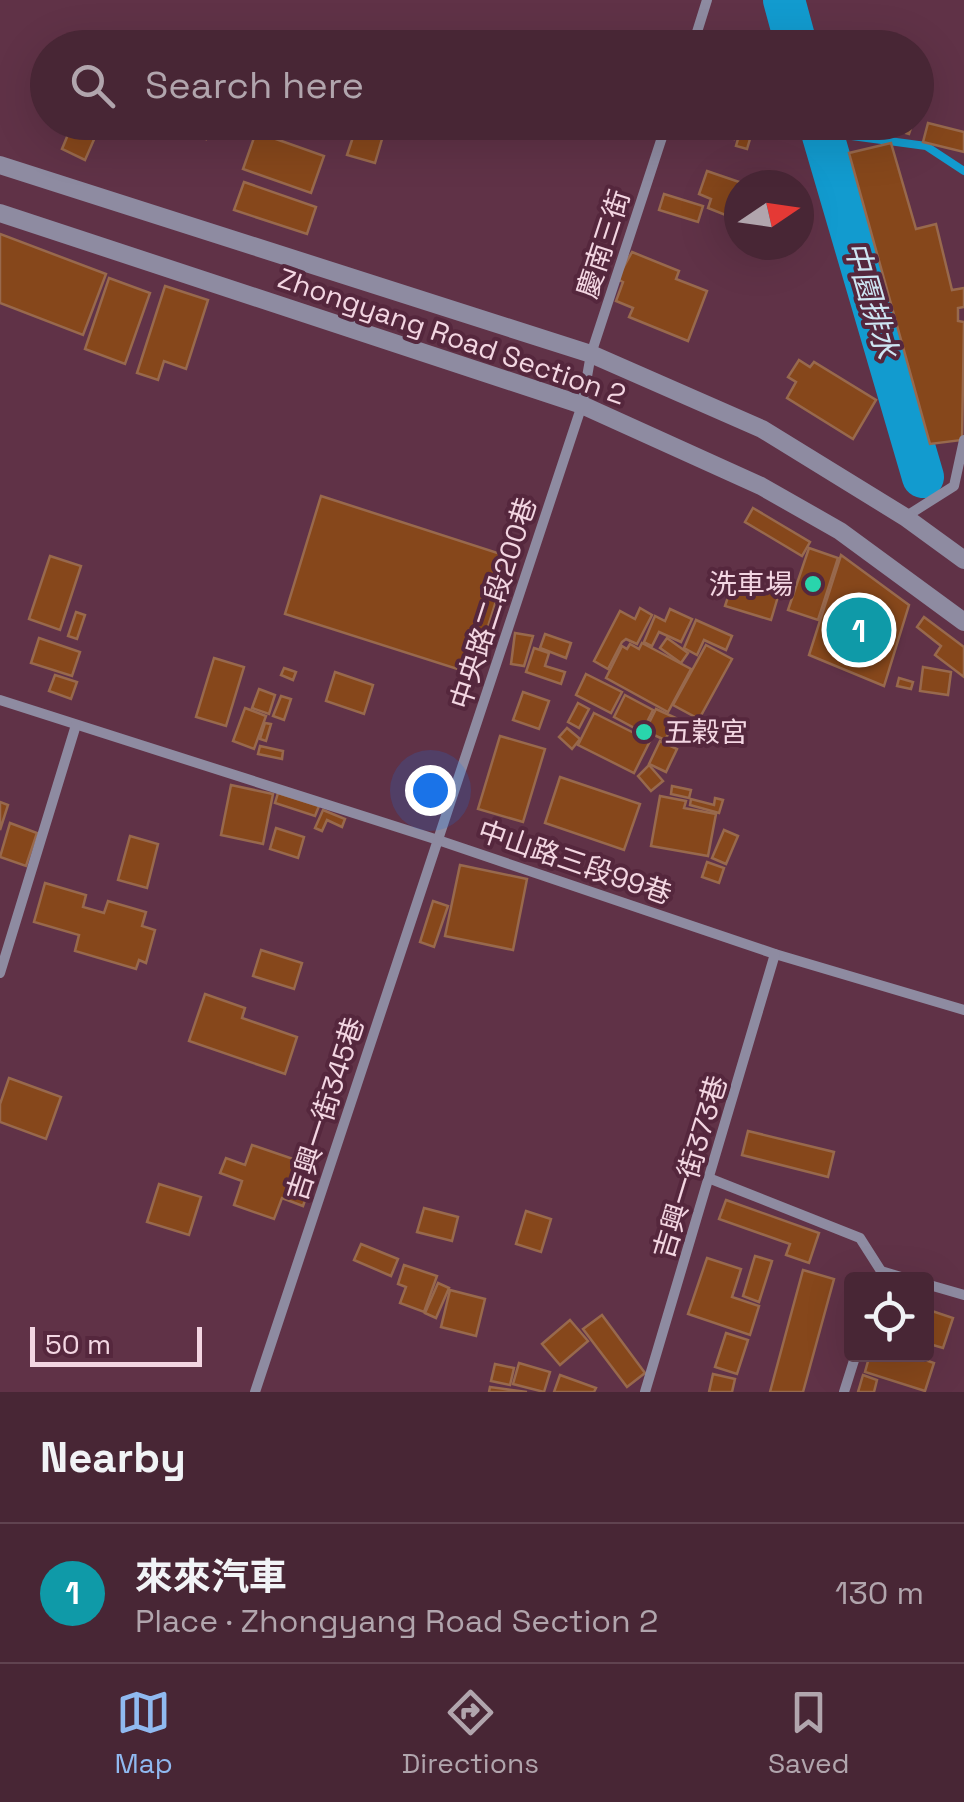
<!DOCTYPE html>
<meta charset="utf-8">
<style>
:root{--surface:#482635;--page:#523241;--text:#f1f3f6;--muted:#b1a5ad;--line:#604350;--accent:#90b9f0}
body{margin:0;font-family:"Space Grotesk","Noto Sans TC",sans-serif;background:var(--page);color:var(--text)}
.controls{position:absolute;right:30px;bottom:30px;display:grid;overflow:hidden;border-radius:10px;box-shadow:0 10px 40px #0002}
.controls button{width:90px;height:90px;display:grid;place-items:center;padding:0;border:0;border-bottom:2px solid var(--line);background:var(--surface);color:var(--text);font:50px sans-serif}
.compass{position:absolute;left:724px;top:170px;width:90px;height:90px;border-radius:50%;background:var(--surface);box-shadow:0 10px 40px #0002;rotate:77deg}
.scale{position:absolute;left:30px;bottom:25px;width:172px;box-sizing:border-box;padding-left:10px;border:5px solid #f3d6e2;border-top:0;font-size:28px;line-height:35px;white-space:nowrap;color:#f3d6e2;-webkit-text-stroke:8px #55273d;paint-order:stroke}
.you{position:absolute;left:430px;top:790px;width:35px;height:35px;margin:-25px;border:8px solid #fff;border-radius:50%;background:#1a73e8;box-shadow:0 0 0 15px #1a73e833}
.badge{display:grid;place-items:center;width:65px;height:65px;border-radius:50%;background:var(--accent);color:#fff;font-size:32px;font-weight:700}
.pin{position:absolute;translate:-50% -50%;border:5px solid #fff;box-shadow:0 2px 10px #0006}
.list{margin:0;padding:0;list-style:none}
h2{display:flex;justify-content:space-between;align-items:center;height:130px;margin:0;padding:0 40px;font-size:42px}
h2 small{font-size:32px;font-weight:400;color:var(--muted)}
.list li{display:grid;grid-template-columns:65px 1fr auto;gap:30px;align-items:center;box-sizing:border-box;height:140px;padding:0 40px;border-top:2px solid var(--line)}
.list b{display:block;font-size:38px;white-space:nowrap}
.list p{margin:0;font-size:32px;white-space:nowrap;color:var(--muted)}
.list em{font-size:32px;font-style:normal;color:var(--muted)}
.icon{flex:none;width:55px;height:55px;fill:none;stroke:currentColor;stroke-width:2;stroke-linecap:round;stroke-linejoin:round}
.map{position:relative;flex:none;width:964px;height:1392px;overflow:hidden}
.search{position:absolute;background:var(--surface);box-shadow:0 10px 40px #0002;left:30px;right:30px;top:30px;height:110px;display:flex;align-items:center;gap:25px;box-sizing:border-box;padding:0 35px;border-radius:55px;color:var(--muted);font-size:38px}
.sheet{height:270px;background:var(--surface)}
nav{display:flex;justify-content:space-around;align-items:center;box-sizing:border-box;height:140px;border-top:2px solid var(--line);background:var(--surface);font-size:28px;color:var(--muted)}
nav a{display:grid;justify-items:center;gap:5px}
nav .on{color:var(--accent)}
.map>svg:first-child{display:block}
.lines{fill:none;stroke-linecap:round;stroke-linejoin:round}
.stream{stroke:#129bcf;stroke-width:8}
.river{stroke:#129bcf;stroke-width:42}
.building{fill:#86471b;stroke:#98694d;stroke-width:2.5}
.minor{stroke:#8e8ba1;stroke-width:10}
.tertiary{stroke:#8e8ba1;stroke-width:18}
.poi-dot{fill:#29d5ac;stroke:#55273d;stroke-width:4}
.labels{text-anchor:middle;stroke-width:8;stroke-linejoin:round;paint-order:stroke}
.street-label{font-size:28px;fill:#f3d6e2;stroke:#55273d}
.poi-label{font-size:28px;fill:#f3d6e2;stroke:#55273d;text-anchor:end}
.water-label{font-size:30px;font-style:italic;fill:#cee6f3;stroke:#55273d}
</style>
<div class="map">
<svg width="964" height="1392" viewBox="0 0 964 1392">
<rect width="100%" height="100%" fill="#603247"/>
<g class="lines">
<path class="stream" d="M822,132l104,14 38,25"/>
<g class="river">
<path d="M784,0l13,48"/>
<path d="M819,122l104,355"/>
</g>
</g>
<g class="building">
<path d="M916,81l8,2 -8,25z"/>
<path d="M168,122h44l-6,17z"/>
<path d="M358,122h29l-12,41 -28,-8z"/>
<path d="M707,122h33l-6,17 -29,-9z"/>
<path d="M743,122h12l-8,27 -11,-3z"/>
<path d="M868,122h45l-4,12z"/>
<path d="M928,123l36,9v20l-41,-10z"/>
<path d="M72,125l24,10 -11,25 -23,-11z"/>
<path d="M256,132l68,24 -13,37 -68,-24z"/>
<path d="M891,143l25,86 20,-5 16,66 12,-2v19l-6,1v13l6,1 -2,118 -32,4 -81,-291z"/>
<path d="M707,171l38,13 -6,1 -6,33 -25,-10 3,-9 -12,-5z"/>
<path d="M244,182l72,25 -9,27 -73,-24z"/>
<path d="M664,194l39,12 -5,16 -39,-12z"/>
<path d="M0,234l106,40 -23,61 -83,-32z"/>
<path d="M632,252l47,19 -3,8 31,12 -19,50 -59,-24 4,-9 -17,-7 7,-19 -6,-3z"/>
<path d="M109,278l41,15 -25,71 -40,-15z"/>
<path d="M165,286l43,14 -22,69 -22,-8 -6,19 -21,-7z"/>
<path d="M799,360l11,7 4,-5 62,38 -23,39 -66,-41 9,-16 -8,-5z"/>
<path d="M321,496l189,61 -37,117 -188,-60z"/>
<path d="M753,508l57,34 -8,14 -57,-34z"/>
<path d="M809,548l29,10 -20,62 -30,-10z"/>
<path d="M841,555l68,50 -25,81 -75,-31z"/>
<path d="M50,556l31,10 -21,64 -31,-11z"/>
<path d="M734,579l45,14 -8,27 -46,-14z"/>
<path d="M640,608l12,7 -15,29 -11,-5 -4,3 -14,27 -14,-8 26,-50 15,8z"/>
<path d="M670,609l22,10 -11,23 -22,-10 -7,14 -8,-4 11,-26 10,5z"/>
<path d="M76,612l9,3 -8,24 -9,-3z"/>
<path d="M924,617l40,30v30l-29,-22 6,-9 -24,-19z"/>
<path d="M696,620l36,16 -6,14 -22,-10 -7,15 -13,-7z"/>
<path d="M515,633l18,3 -9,30 -13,-2z"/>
<path d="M545,634l26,9 -5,15 -26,-10z"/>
<path d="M39,638l41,14 -8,24 -41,-13z"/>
<path d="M667,638l21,15 -7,10 -21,-15z"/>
<path d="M642,643l49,26 -23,43 -62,-34 16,-32 5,3 3,-5 9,5z"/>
<path d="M706,645l26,14 -33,60 -26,-14z"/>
<path d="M534,648l15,5 -4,13 20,6 -4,12 -35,-12z"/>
<path d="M214,658l30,9 -18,59 -30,-9z"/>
<path d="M923,667l28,5 -3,23 -28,-4z"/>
<path d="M284,668l12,4 -3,8 -12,-5z"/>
<path d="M335,672l38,13 -9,29 -38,-13z"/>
<path d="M586,674l36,18 -11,21 -35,-18z"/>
<path d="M55,675l22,7 -6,17 -22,-8z"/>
<path d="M899,678l14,4 -2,7 -14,-3z"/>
<path d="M259,689l16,6 -6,19 -17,-6z"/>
<path d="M523,692l26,9 -10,28 -26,-9z"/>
<path d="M625,695l28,15 -11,22 -28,-15z"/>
<path d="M281,696l10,3 -7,21 -11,-4z"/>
<path d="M578,703l11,6 -10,19 -11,-6z"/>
<path d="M245,708l21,8 -12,33 -21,-8z"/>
<path d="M656,709l20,9 -11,22 -20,-9z"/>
<path d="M594,713l56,28 -16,32 -56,-28z"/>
<path d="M265,723l6,1 -5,17 -6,-2z"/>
<path d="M567,728l13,11 -8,10 -13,-12z"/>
<path d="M500,736l45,13 -22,73 -45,-13z"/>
<path d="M660,741l17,8 -11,23 -17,-8z"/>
<path d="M260,746l23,5 -1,8 -24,-5z"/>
<path d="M649,765l14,16 -12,10 -13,-15z"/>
<path d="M560,777l80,27 -16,46 -79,-27z"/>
<path d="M231,785l42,9 -10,50 -42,-9z"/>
<path d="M672,786l19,4 -2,8 -18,-4z"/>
<path d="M278,793l41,13 -4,10 -40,-13z"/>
<path d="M660,796l26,5 -2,7 32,6 -8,42 -57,-10z"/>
<path d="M715,798l8,2 -4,13 -29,-8 1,-6 23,6z"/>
<path d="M0,802l8,3 -8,25z"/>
<path d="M323,810l22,9 -3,8 -15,-7 -5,11 -7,-3z"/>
<path d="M10,823l27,10 -11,33 -26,-9z"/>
<path d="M276,828l28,9 -6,21 -28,-9z"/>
<path d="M724,830l14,6 -12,28 -14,-6z"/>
<path d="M130,836l28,8 -11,44 -29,-8z"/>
<path d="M707,862l17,6 -5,15 -17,-6z"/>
<path d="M460,865l67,14 -14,71 -68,-14z"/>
<path d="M45,883l41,12 -3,12 21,6 4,-12 38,11 -4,14 13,4 -9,33 -7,-3 -3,9 -61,-18 4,-16 -45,-13z"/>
<path d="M433,901l15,5 -14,41 -14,-5z"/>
<path d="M261,950l41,13 -8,26 -41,-13z"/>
<path d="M205,994l40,14 -3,10 55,19 -12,37 -96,-33z"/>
<path d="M9,1078l52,19 -15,42 -46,-17v-18z"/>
<path d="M748,1131l86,21 -6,25 -86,-22z"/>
<path d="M252,1145l53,18 -5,16 11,4 -8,23 -21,-8 -8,21 -40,-14 8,-24 -22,-8 6,-15 19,7z"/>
<path d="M159,1184l42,13 -12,38 -42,-13z"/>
<path d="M726,1200l93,33 -10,30 -23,-8 4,-11 -71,-25z"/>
<path d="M424,1208l34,9 -6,24 -35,-9z"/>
<path d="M526,1211l25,8 -10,33 -25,-8z"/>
<path d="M361,1244l37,15 -7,17 -37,-16z"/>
<path d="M755,1256l17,5 -13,41 -16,-6z"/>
<path d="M707,1258l34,11 -9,28 27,9 -9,29 -62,-21z"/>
<path d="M404,1265l33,11 -13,36 -24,-9 6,-16 -8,-3z"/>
<path d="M803,1270l31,9 -31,113h-33z"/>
<path d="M438,1283l11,5 -13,30 -11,-5z"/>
<path d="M450,1290l35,9 -9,37 -35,-9z"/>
<path d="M926,1309l27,9 -10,30 -17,-5z"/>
<path d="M602,1315l43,58 -18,14 -44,-58z"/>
<path d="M570,1320l18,21 -28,24 -18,-21z"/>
<path d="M726,1333l22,7 -11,34 -22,-7z"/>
<path d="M870,1354h38l26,9 -9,28 -60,-19z"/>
<path d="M519,1363l31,9 -6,20 -31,-8z"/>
<path d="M495,1364l19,4 -4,17 -19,-4z"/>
<path d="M713,1374l22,5 -3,13h-23z"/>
<path d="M560,1375l36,13 -2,4h-40z"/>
<path d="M863,1375l14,5 -3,12h-16z"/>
<path d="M490,1387l37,5h-38z"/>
</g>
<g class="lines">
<g class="minor">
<path d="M692,48l15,-48"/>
<path d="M905,517l49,-31 10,-46"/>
<path d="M0,700l438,140 337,114 189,56"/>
<path d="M0,973l76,-248"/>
<path d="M711,1179l149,59 21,33"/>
<path d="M881,1271l30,9"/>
<path d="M926,1284l38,11"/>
<path d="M255,1392l327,-987 9,-51 76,-232"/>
<path d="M645,1392l130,-438"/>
<path d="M844,1392l12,-38"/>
</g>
<g class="tertiary">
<path d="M0,165l591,189 171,75 143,88 59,43"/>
<path d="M0,213l582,192 179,81 79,45 124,91"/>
</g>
</g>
<g class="poi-dot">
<circle cx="813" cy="584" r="10"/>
<circle cx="644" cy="732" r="10"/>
</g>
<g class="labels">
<g class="street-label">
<text transform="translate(603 244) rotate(-72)" y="10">慶南三街</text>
<text transform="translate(452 336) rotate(19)" y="10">Zhongyang Road Section 2</text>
<text transform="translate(493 603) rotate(-72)" y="10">中央路二段200巷</text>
<text transform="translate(575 862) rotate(19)" y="10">中山路三段99巷</text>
<text transform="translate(325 1109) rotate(-72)" y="10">吉興一街345巷</text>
<text transform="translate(690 1167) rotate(-73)" y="10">吉興一街373巷</text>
</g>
<g class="poi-label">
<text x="793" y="594">洗車場</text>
<text x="664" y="742" text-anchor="start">五榖宮</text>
</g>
<g class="water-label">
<text transform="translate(871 300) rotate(74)" y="10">中園排水</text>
</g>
</g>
</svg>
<div class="controls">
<button><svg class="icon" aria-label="locate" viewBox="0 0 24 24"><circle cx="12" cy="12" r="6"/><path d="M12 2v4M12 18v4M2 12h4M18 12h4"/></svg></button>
</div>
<svg class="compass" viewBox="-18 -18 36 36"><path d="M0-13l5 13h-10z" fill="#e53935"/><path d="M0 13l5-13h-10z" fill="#b1a5ad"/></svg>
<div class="scale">50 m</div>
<div class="you"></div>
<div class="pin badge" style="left:859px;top:630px;background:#0f9aa8">1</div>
<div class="search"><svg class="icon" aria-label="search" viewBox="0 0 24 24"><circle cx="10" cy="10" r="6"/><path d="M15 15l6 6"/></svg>Search here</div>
</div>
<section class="sheet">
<h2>Nearby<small></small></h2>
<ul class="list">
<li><span class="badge" style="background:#0f9aa8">1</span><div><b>來來汽車</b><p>Place · Zhongyang Road Section 2</p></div><em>130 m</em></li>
</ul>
</section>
<nav>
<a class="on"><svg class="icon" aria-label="map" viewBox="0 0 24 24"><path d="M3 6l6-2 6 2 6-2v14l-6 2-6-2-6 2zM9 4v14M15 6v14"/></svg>Map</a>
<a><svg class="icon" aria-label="directions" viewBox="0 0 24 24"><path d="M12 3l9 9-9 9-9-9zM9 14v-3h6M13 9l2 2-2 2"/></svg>Directions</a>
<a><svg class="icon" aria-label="saved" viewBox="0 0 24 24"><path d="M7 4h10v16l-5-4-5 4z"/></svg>Saved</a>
</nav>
